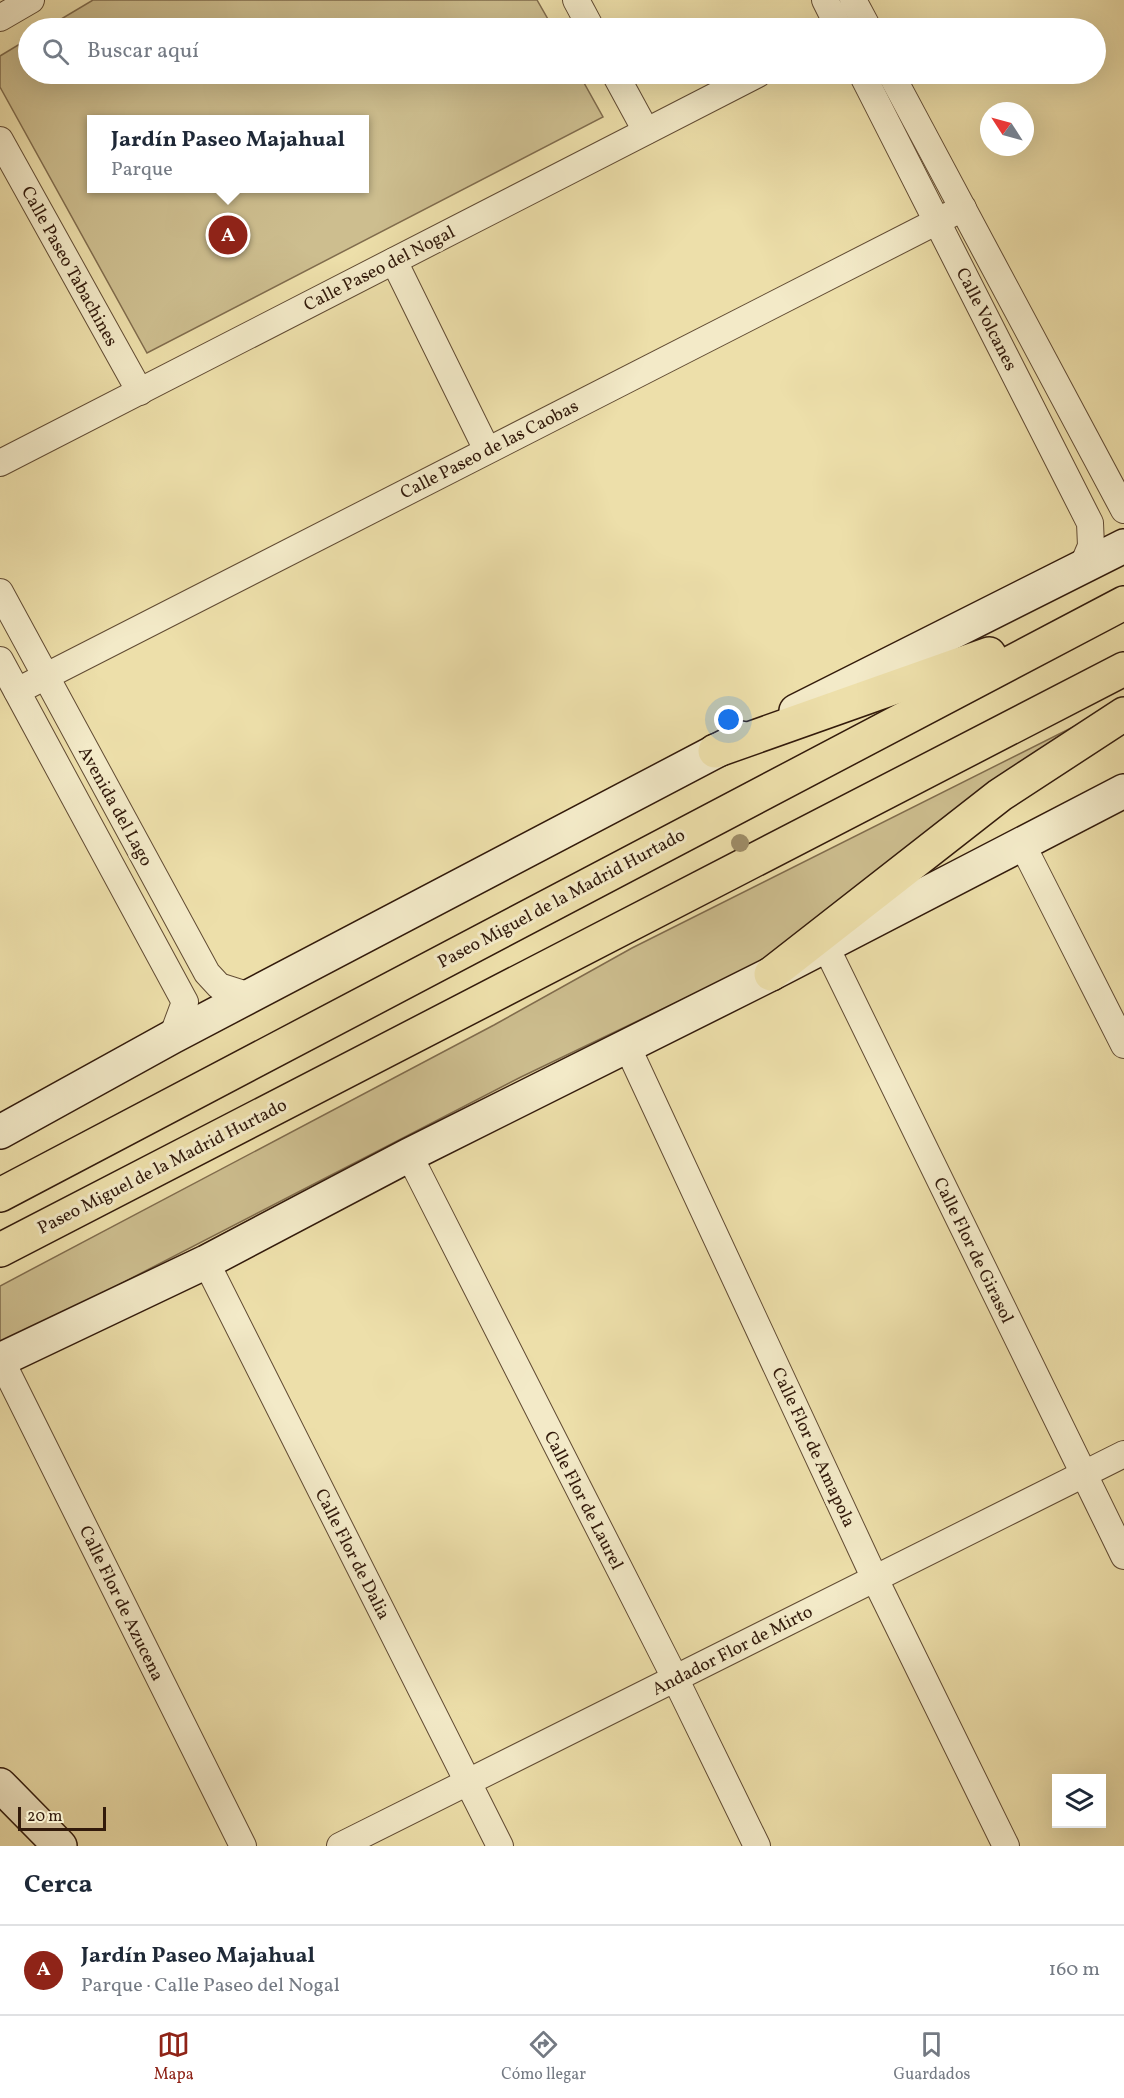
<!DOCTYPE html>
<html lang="es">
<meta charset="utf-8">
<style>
:root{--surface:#fff;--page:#f6f6f7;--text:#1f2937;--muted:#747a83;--line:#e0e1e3;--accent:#8f2418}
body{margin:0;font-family:Vollkorn,serif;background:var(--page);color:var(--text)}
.controls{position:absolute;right:18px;bottom:18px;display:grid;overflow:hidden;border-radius:0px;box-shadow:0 6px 24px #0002}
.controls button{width:54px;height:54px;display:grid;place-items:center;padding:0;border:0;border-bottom:2px solid var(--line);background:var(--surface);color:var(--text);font:30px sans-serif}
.compass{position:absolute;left:980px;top:102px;width:54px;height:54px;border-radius:50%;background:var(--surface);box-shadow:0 6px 24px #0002;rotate:306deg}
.scale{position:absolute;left:18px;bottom:15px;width:88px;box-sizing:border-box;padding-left:6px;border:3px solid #321a0b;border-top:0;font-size:16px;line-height:21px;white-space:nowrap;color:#321a0b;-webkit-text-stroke:4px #f3eac8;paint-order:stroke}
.you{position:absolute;left:729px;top:720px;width:21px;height:21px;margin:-15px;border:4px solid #fff;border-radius:50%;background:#1a73e8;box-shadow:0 0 0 9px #1a73e833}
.badge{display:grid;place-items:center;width:39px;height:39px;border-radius:50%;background:var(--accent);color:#fff;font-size:20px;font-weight:700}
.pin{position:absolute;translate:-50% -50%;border:3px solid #fff;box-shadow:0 2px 6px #0006}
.popup{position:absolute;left:87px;top:115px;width:282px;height:78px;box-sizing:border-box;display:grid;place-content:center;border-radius:0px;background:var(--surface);filter:drop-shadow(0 2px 4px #0005);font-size:20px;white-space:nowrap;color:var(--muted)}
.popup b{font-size:22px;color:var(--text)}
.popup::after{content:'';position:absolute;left:50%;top:100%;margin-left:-12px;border:12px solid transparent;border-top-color:var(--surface)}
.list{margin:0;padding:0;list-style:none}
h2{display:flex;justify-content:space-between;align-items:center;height:78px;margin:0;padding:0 24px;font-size:26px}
h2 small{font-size:20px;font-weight:400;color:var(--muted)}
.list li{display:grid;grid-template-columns:39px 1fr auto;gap:18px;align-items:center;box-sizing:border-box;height:90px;padding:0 24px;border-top:2px solid var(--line)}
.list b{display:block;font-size:22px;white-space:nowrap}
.list p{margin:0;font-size:20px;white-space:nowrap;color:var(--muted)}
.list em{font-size:20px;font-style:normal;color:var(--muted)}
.icon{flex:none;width:33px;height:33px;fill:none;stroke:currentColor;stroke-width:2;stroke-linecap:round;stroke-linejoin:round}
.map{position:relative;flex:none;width:1124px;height:1846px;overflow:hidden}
.search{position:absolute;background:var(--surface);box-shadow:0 6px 24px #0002;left:18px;right:18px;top:18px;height:66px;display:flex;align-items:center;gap:15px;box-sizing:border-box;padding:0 21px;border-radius:33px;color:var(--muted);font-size:22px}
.sheet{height:168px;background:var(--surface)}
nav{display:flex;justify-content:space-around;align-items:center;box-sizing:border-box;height:84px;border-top:2px solid var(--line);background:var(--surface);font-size:16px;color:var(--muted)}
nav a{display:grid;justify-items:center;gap:3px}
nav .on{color:var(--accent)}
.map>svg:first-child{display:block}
.green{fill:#cdbe8f;stroke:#806c4d;stroke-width:1.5;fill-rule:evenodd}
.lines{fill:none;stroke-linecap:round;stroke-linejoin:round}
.street-casing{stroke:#614b33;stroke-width:28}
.secondary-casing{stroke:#321a0b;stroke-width:36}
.highway-casing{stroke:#321a0b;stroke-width:36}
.street{stroke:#f3eac8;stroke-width:26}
.secondary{stroke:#f3eac8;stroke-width:33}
.highway{stroke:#eddfaa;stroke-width:33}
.tree{fill:#9f8e69}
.labels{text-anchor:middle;stroke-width:6;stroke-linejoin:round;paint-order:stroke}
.street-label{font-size:18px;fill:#321a0b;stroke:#f3eac8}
</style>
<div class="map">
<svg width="1124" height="1846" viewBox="0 0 1124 1846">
<rect width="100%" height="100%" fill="#eddfaa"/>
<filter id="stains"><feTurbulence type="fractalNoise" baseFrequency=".00333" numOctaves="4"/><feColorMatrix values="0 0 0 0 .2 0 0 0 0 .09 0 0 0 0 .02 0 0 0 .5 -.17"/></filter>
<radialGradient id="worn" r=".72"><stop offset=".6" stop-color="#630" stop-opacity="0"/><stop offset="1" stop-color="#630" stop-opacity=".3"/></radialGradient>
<g class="green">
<path d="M93,0h444l16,28h-507z"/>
<path d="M28,39v35h551l24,43 -456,236 -147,-266v-31zM92,119h272v69h-272z"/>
<path d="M1107,710l-328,243 -258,124 -521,269v-60l494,-261 138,-77z"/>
</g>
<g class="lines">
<defs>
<g id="street">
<path d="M576,0l15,28"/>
<path d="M825,0l14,28"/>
<path d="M853,0l15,28"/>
<path d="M0,18l31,-18"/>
<path d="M615,74l31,57"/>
<path d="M862,74l228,449 1,23 -9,21"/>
<path d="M891,74l233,436"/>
<path d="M0,140l140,252"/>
<path d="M394,261l93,189"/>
<path d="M0,463l758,-389"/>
<path d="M0,592l207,381 12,13 34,11"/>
<path d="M0,660l185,342 -13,35"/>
<path d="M17,691l946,-483"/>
<path d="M1022,844l102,201"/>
<path d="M825,945l299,611"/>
<path d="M627,1046l248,533 131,267"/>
<path d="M409,1155l266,523 82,168"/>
<path d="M206,1262l294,584"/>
<path d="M1,1360l242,486"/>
<path d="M340,1846l784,-392"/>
</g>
<g id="secondary">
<path d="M796,711l328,-165"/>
<path d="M0,1132l172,-95 569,-299"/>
<path d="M0,1360l206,-98 203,-107 362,-181 353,-183"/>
<path d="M0,1785l60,61"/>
</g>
<g id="highway">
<path d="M715,751l274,-97"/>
<path d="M771,974l229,-179 124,-81"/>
<path d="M0,1195l1124,-592"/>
<path d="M0,1250l1124,-581"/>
</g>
</defs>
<use href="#street" class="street-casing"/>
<use href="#secondary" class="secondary-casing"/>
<use href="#highway" class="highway-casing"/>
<use href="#street" class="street"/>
<use href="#secondary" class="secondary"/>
<use href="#highway" class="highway"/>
</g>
<circle class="tree" cx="740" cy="843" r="9"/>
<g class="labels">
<g class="street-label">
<text transform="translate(70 266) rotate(61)" y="6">Calle Paseo Tabachines</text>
<text transform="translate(379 268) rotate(-27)" y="6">Calle Paseo del Nogal</text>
<text transform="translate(987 319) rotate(63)" y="6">Calle Volcanes</text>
<text transform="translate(489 449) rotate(-27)" y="6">Calle Paseo de las Caobas</text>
<text transform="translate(116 806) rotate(61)" y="6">Avenida del Lago</text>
<text transform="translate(561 898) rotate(-28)" y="6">Paseo Miguel de la Madrid Hurtado</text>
<text transform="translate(162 1166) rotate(-27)" y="6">Paseo Miguel de la Madrid Hurtado</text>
<text transform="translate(974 1250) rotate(64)" y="6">Calle Flor de Girasol</text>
<text transform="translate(814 1447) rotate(65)" y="6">Calle Flor de Amapola</text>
<text transform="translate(584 1500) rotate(63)" y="6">Calle Flor de Laurel</text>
<text transform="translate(353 1554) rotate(63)" y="6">Calle Flor de Dalia</text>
<text transform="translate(122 1603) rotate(64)" y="6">Calle Flor de Azucena</text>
<text transform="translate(732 1650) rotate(-27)" y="6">Andador Flor de Mirto</text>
</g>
</g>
<rect width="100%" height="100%" filter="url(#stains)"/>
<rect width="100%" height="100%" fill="url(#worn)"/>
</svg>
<div class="controls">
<button><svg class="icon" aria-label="layers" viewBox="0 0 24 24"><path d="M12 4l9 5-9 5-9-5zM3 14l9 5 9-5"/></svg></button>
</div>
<svg class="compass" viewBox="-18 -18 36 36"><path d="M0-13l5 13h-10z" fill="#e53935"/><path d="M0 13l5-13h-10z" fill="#747a83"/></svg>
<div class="scale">20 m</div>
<div class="you"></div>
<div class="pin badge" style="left:228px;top:235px">A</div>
<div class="popup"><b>Jardín Paseo Majahual</b>Parque</div>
<div class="search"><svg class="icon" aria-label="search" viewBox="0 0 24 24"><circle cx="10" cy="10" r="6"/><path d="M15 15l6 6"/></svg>Buscar aquí</div>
</div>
<section class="sheet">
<h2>Cerca<small></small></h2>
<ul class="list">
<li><span class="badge">A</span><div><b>Jardín Paseo Majahual</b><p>Parque · Calle Paseo del Nogal</p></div><em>160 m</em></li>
</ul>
</section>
<nav>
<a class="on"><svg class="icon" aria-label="map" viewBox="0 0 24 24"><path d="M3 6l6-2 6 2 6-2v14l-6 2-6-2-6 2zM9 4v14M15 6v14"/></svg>Mapa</a>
<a><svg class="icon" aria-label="directions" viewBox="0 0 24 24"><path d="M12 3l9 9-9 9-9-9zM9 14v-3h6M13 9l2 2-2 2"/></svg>Cómo llegar</a>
<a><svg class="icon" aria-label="saved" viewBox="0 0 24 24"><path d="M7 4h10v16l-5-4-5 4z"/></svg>Guardados</a>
</nav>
